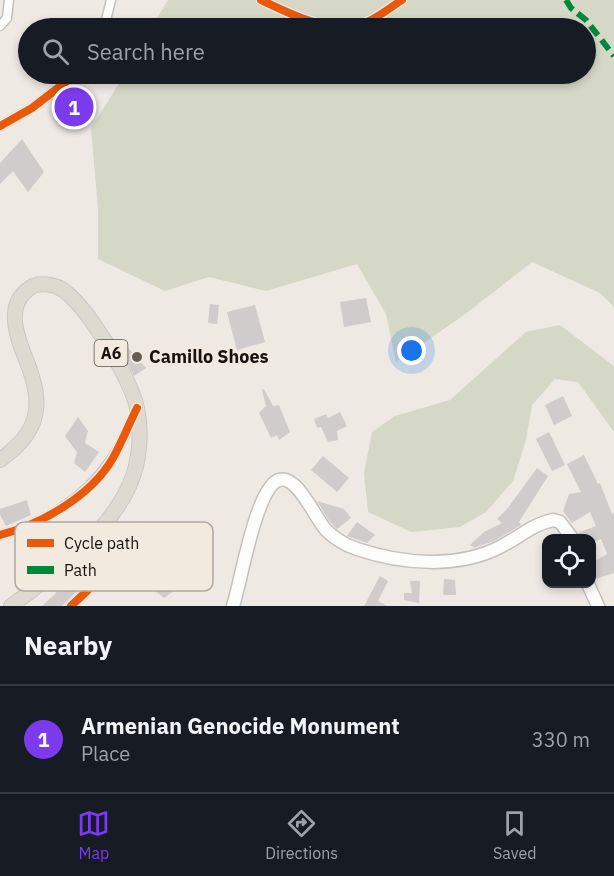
<!DOCTYPE html>
<style>
:root{--surface:#171b24;--page:#242831;--text:#f1f3f6;--muted:#9ea1a6;--line:#363941;--accent:#7c3aed}
body{margin:0;font-family:"IBM Plex Sans",sans-serif;background:var(--page);color:var(--text)}
.controls{position:absolute;right:18px;bottom:18px;display:grid;overflow:hidden;border-radius:12px;box-shadow:0 3px 9px #0003}
.controls button{width:54px;height:54px;display:grid;place-items:center;padding:0;border:0;border-bottom:2px solid var(--line);background:var(--surface);color:var(--text);font:30px sans-serif}
.you{position:absolute;left:412px;top:351px;width:21px;height:21px;margin:-15px;border:4px solid #fff;border-radius:50%;background:#1a73e8;box-shadow:0 0 0 9px #1a73e833}
.badge{display:grid;place-items:center;width:39px;height:39px;border-radius:50%;background:var(--accent);color:#fff;font-size:20px;font-weight:700}
.pin{position:absolute;translate:-50% -50%;border:3px solid #fff;box-shadow:0 2px 6px #0006}
.list{margin:0;padding:0;list-style:none}
h2{display:flex;justify-content:space-between;align-items:center;height:78px;margin:0;padding:0 24px;font-size:26px}
h2 small{font-size:20px;font-weight:400;color:var(--muted)}
.list li{display:grid;grid-template-columns:39px 1fr auto;gap:18px;align-items:center;box-sizing:border-box;height:108px;padding:0 24px;border-top:2px solid var(--line)}
.list b{display:block;font-size:22px;white-space:nowrap}
.list p{margin:0;font-size:20px;white-space:nowrap;color:var(--muted)}
.list em{font-size:20px;font-style:normal;color:var(--muted)}
.icon{flex:none;width:33px;height:33px;fill:none;stroke:currentColor;stroke-width:2;stroke-linecap:round;stroke-linejoin:round}
.map{position:relative;flex:none;width:614px;height:606px;overflow:hidden}
.search{position:absolute;background:var(--surface);box-shadow:0 3px 9px #0003;left:18px;right:18px;top:18px;height:66px;display:flex;align-items:center;gap:15px;box-sizing:border-box;padding:0 21px;border-radius:33px;color:var(--muted);font-size:22px}
.sheet{height:186px;background:var(--surface)}
nav{display:flex;justify-content:space-around;align-items:center;box-sizing:border-box;height:84px;border-top:2px solid var(--line);background:var(--surface);font-size:16px;color:var(--muted)}
nav a{display:grid;justify-items:center;gap:3px}
nav .on{color:var(--accent)}
.map>svg:first-child{display:block}
.green{fill:#d5d8c6}
.building{fill:#cfcccb}
.lines{fill:none;stroke-linecap:round;stroke-linejoin:round}
.minor-casing{stroke:#c4c0bc;stroke-width:11}
.secondary-casing{stroke:#c4c0bc;stroke-width:15}
.trunk-casing{stroke:#cac8c5;stroke-width:16}
.minor{stroke:#fcfcfb;stroke-width:8}
.secondary{stroke:#fcfcfb;stroke-width:12}
.trunk{stroke:#dedad0;stroke-width:14}
.quiet{stroke:#00873e;stroke-width:6;stroke-dasharray:12 6;stroke-linecap:butt}
.cycleway-casing{stroke:#f2e9df;stroke-width:11}
.cycleway{stroke:#e8590c;stroke-width:8}
.poi-dot{fill:#625d59;stroke:#f2e9df;stroke-width:2}
.labels{text-anchor:middle;stroke-width:5;stroke-linejoin:round;paint-order:stroke}
.shield{fill:#f2e9df;stroke:#58524d;stroke-width:1.5}
.shield-label{font-size:16px;font-weight:bold;fill:#16120f}
.poi-label{font-size:18px;font-weight:bold;fill:#16120f;stroke:#f2e9df;text-anchor:start}
.key{fill:#f2e9df;stroke:#b0a8a1;stroke-width:1.5}
.key-label{font-size:16px;fill:#16120f}
</style>
<div class="map">
<svg width="614" height="606" viewBox="0 0 614 606">
<rect width="100%" height="100%" fill="#eee9e3"/>
<g class="green">
<path d="M168,0h446v307l-14,-14 -68,-31 -68,53 -68,47 -10,-48 -29,-50 -91,27 -57,-14 -44,14 -67,-32v-50l-7,-81 34,-54h461v-46h-435z"/>
<path d="M560,325l54,41v66l-36,-50 -23,-3 -23,26 -6,35 -13,41 -27,31 -26,15 -49,5 -43,-20 -4,-39 8,-41 23,-16 55,-16 76,-68z"/>
</g>
<g class="building">
<path d="M22,139l22,33 -16,20 -15,-21 -13,13v-21z"/>
<path d="M366,298l5,24 -27,5 -4,-25z"/>
<path d="M210,304l9,1 -2,19 -9,-1z"/>
<path d="M255,305l10,37 -28,8 -10,-38z"/>
<path d="M120,339l26,29 -12,8 -17,-33z"/>
<path d="M264,389l9,17 6,-1 11,27 -11,8 -2,-5 -6,3 -12,-25 7,-7 -4,-16z"/>
<path d="M563,396l9,20 -18,9 -9,-20z"/>
<path d="M340,412l7,14 -10,5 1,9 -10,2 -7,-15 -4,1 -3,-9 12,-5 2,4z"/>
<path d="M78,417l10,14 -3,12 14,9 -14,20 -11,-9 3,-11 -12,-16z"/>
<path d="M549,432l16,33 -13,6 -16,-32z"/>
<path d="M584,455l14,29 2,-1 12,31 2,-1v60l-19,6 -4,-16 16,-9 -6,-15 -10,4v-5h-11l-2,-5 18,-7 -6,-14 -18,11 -9,-12 6,-17 12,-2 -14,-28z"/>
<path d="M323,456l26,22 -12,14 -26,-22z"/>
<path d="M537,468l11,8 -29,46 2,3 -25,15 -22,8 -4,-3 14,-13 18,-9 -5,-4 10,-10z"/>
<path d="M27,500l4,15 -25,11 -6,-11v-6z"/>
<path d="M317,501l27,8 7,9 -14,11 -9,-10z"/>
<path d="M357,522l18,13 -8,8 -20,-7z"/>
<path d="M166,548l8,8 -5,5 10,16 -5,8 1,5 -11,8 -15,-12 8,-3 -9,-18z"/>
<path d="M70,574l14,10 -22,22h-20l13,-12z"/>
<path d="M380,576l8,5 -10,20 9,5h-23z"/>
<path d="M444,579l11,1 1,15h-13z"/>
<path d="M410,581h10l-1,22 -15,-3v-7h8z"/>
</g>
<g class="lines">
<defs>
<g id="minor">
<path d="M261,0c25,12 69,34 97,26 16,-5 30,-17 44,-26"/>
<path d="M0,26l7,-8 2,-18"/>
<path d="M104,28l7,-28"/>
<path d="M0,126l32,-18 44,-34"/>
<path d="M0,535c43,-11 85,-37 110,-74 11,-15 18,-34 26,-50"/>
<path d="M71,606l16,-15 53,-64"/>
</g>
<g id="secondary">
<path d="M588,584l10,22"/>
<path d="M233,606c8,-24 23,-119 46,-126 18,-6 36,38 47,50 9,9 19,15 31,19 45,15 100,20 143,-2 18,-9 33,-23 53,-27l7,2 12,16"/>
</g>
<path id="trunk" d="M0,460c17,-12 34,-28 36,-50 2,-12 -2,-28 -6,-40 -10,-27 -30,-65 3,-84 8,-3 19,-2 27,2 26,15 71,91 77,120 5,24 3,53 -7,76 -21,49 -77,91 -119,122"/>
</defs>
<use href="#minor" class="minor-casing"/>
<use href="#secondary" class="secondary-casing"/>
<use href="#trunk" class="trunk-casing"/>
<use href="#minor" class="minor"/>
<use href="#secondary" class="secondary"/>
<use href="#trunk" class="trunk"/>
<path class="quiet" d="M566,0l5,8 15,12 28,36"/>
<defs>
<g id="cycleway">
<path d="M261,0c25,12 69,34 97,26 16,-5 30,-17 44,-26"/>
<path d="M0,126l32,-18 44,-34"/>
<path d="M0,535c42,-11 91,-39 113,-77 9,-16 16,-34 24,-50"/>
<path d="M71,606l16,-15 53,-64"/>
</g>
</defs>
<use href="#cycleway" class="cycleway-casing"/>
<use href="#cycleway" class="cycleway"/>
</g>
<circle class="poi-dot" cx="137" cy="357" r="6"/>
<g class="labels">
<rect class="shield" x="94.5" y="340" width="33" height="26" rx="4.5"/>
<g class="shield-label">
<text x="111" y="359">A6</text>
</g>
<g class="poi-label">
<text x="149" y="363">Camillo Shoes</text>
</g>
</g>
<rect x="15" y="522" width="198" height="69" rx="9" class="key"/>
<rect x="27" y="539" width="27" height="8" fill="#e8590c"/>
<rect x="27" y="566" width="27" height="8" fill="#00873e"/>
<g class="key-label">
<text x="64" y="549">Cycle path</text>
<text x="64" y="576">Path</text>
</g>
</svg>
<div class="controls">
<button><svg class="icon" aria-label="locate" viewBox="0 0 24 24"><circle cx="12" cy="12" r="6"/><path d="M12 2v4M12 18v4M2 12h4M18 12h4"/></svg></button>
</div>
<div class="you"></div>
<div class="pin badge" style="left:74px;top:107px">1</div>
<div class="search"><svg class="icon" aria-label="search" viewBox="0 0 24 24"><circle cx="10" cy="10" r="6"/><path d="M15 15l6 6"/></svg>Search here</div>
</div>
<section class="sheet">
<h2>Nearby<small></small></h2>
<ul class="list">
<li><span class="badge">1</span><div><b>Armenian Genocide Monument</b><p>Place</p></div><em>330 m</em></li>
</ul>
</section>
<nav>
<a class="on"><svg class="icon" aria-label="map" viewBox="0 0 24 24"><path d="M3 6l6-2 6 2 6-2v14l-6 2-6-2-6 2zM9 4v14M15 6v14"/></svg>Map</a>
<a><svg class="icon" aria-label="directions" viewBox="0 0 24 24"><path d="M12 3l9 9-9 9-9-9zM9 14v-3h6M13 9l2 2-2 2"/></svg>Directions</a>
<a><svg class="icon" aria-label="saved" viewBox="0 0 24 24"><path d="M7 4h10v16l-5-4-5 4z"/></svg>Saved</a>
</nav>
